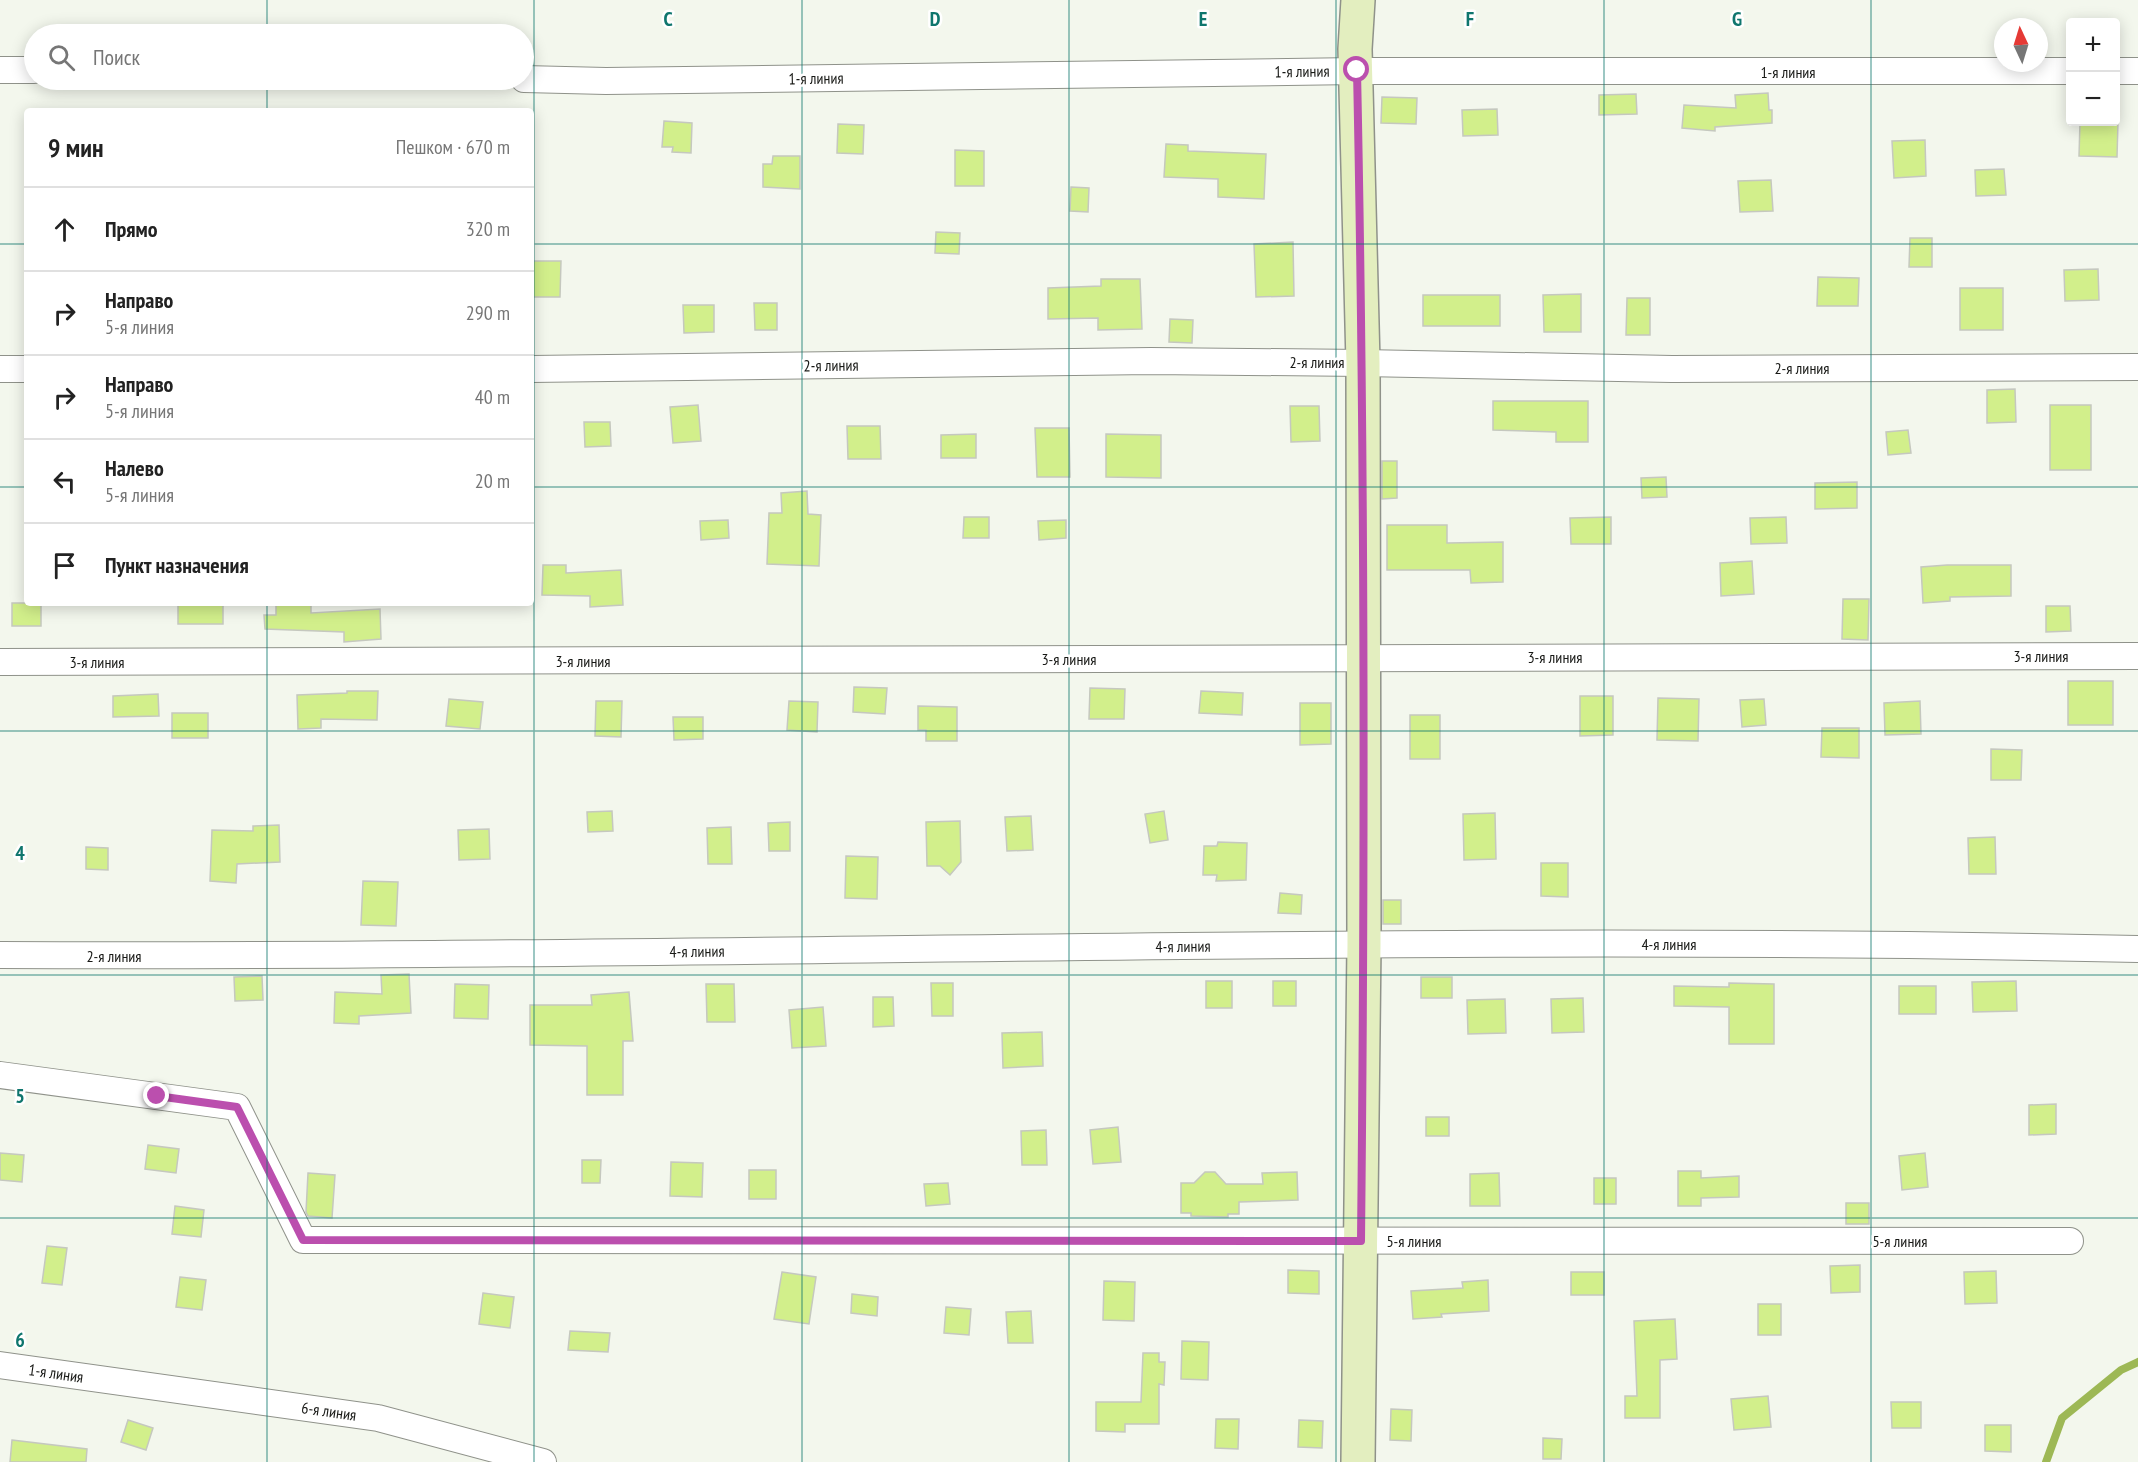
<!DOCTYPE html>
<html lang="ru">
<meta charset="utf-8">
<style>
:root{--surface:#fff;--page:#f2f2f2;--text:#222;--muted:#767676;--line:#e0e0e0}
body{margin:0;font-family:"PT Sans Narrow",sans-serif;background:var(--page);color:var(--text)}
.controls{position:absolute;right:18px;top:18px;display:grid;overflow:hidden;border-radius:6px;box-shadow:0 3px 15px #0003}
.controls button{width:54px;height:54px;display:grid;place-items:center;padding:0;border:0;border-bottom:2px solid var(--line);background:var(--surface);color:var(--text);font:30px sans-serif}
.compass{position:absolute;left:1994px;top:18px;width:54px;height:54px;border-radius:50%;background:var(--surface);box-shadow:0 3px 15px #0003;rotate:356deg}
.stop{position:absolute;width:18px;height:18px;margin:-14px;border:4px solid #bb4fae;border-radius:50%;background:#fff}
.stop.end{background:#bb4fae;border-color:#fff;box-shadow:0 2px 6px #0008}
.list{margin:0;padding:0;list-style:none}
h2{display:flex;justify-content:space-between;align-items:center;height:78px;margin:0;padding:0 24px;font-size:26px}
h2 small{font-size:20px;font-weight:400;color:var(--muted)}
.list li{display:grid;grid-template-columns:39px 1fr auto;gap:18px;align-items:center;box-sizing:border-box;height:84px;padding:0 24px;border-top:2px solid var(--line)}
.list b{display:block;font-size:22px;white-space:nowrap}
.list p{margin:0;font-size:20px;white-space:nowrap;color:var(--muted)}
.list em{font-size:20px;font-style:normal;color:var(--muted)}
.icon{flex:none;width:33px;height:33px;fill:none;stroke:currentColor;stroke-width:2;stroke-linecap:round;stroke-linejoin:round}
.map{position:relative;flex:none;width:2138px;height:1462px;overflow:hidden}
.search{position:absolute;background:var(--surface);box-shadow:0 3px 15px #0003;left:24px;top:24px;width:510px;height:66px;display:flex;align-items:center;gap:15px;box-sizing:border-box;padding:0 21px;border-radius:33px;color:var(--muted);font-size:22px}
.panel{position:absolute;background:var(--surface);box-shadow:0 3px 15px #0003;left:24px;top:108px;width:510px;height:498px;border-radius:6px}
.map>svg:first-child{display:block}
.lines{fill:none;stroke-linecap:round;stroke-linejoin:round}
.stream{stroke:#9db855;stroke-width:8}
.building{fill:#d2ef8b;stroke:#c5c8bf;stroke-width:1.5}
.street-casing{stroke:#8f928a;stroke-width:28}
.secondary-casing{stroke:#8f928a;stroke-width:36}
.street{stroke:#fff;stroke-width:26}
.secondary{stroke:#e3eebf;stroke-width:33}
.route{stroke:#bb4fae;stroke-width:8}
.grid{fill:none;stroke:#0f766e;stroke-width:1.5;stroke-opacity:0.55}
.labels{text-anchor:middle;stroke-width:5;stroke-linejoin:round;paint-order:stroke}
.street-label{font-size:16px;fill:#181916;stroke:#fff}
.grid-label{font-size:20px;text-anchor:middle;font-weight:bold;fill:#0f766e;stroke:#fff;stroke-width:5;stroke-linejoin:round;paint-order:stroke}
</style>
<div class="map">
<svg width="2138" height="1462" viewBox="0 0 2138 1462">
<rect width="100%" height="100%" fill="#f3f7ed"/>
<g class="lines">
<path class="stream" d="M2046,1462l16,-44 59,-48 17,-8"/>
</g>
<g class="building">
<path d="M1768,93l1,17h3v13l-57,4v4l-33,-3 2,-23 52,3 -1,-13z"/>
<path d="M1636,94l1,20 -38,1v-20z"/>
<path d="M1382,97l35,1 -1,26 -35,-1z"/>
<path d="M1497,109l1,26 -35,1 -1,-26z"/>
<path d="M664,121l28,2 -1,30 -19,-1 1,-5h-11z"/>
<path d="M2080,122h38l-1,35 -38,-1z"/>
<path d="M838,124l26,1 -1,29 -26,-1z"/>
<path d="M1925,140l1,36 -32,2 -2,-37z"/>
<path d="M1166,144l22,1v6l78,3 -2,45 -46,-2v-18l-54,-2z"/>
<path d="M955,150l29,1v35h-29z"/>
<path d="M773,156h27v33l-37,-2v-23h9z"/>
<path d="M2004,169l2,26 -30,1 -1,-26z"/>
<path d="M1771,180l2,31 -33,1 -2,-31z"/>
<path d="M1071,187l18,1 -1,24 -18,-1z"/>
<path d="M936,232l24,1 -1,21 -24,-1z"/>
<path d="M1910,238h22v29h-23z"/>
<path d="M1293,242l1,54 -38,1 -2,-53z"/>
<path d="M531,261h30l-1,36h-29z"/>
<path d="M2098,269l1,31 -34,1 -1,-31z"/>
<path d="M1818,277l41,1 -1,28h-41z"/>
<path d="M1101,279h39l2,50 -44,1v-12l-50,1v-31l53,-2z"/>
<rect x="1960" y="288" width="43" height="42"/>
<path d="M1581,294v38h-37l-1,-37z"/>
<rect x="1423" y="295" width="77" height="31"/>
<path d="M1627,298h23v37h-24z"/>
<path d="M754,303h23v27h-22z"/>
<path d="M683,305h31v27l-30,1z"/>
<path d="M1170,319l23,1 -1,23 -23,-1z"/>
<path d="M2015,389l1,33 -29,1v-33z"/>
<path d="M1493,401h95v41h-32v-10l-63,-2z"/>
<path d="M698,405l3,36 -28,2 -3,-36z"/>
<rect x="2050" y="405" width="41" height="65"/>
<path d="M1290,406h29l1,35 -29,1z"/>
<path d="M584,422h26l1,24 -26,1z"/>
<path d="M847,426h33l1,33h-33z"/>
<path d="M1035,428h34l1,49h-33z"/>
<path d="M1908,430l3,23 -23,2 -2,-23z"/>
<path d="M976,434v24h-35v-23z"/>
<path d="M1106,434l55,1v43l-55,-1z"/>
<path d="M1382,461h15v37l-15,1z"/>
<path d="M1666,477l1,20 -25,1 -1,-20z"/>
<path d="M1857,482v26l-42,1v-26z"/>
<path d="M807,491l1,23 13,1 -2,51 -52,-2 2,-51h13l-1,-20z"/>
<path d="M964,517h25v21h-26z"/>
<path d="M1611,517v27h-40l-1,-26z"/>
<path d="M1786,517l1,26 -36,1 -1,-26z"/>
<path d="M728,520l1,18 -28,2 -1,-19z"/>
<path d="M1066,520v18l-27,2 -1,-19z"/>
<path d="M1387,525h60v18l56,-1v40l-32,1 -1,-13h-83z"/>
<path d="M1752,561l2,33 -33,2 -1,-33z"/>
<path d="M543,565h23v8l55,-3 2,35 -33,2v-11l-48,-1z"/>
<path d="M1947,565h64v31l-61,1v4l-27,2 -2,-36z"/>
<path d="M1843,599h26l-1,41 -26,-1z"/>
<rect x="12" y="603" width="29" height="23"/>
<rect x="178" y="603" width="45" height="21"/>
<path d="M276,603h35v10l69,-4 1,30 -37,3v-10l-79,-3 -1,-14h12z"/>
<path d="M2046,606h24l1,25 -25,1z"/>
<rect x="2068" y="681" width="45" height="44"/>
<path d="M854,687l33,1 -2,26 -32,-2z"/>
<path d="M1090,688l35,1 -1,30h-35z"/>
<path d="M347,691h31l-1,29 -56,-1v9l-23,1 -1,-34 50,-2z"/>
<path d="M1201,691l42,2 -1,22 -43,-2z"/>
<path d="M158,694l1,22 -46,1v-21z"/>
<path d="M1580,696h33v39l-33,1z"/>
<path d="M1658,698l41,1 -1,42 -41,-1z"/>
<path d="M449,699l34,3 -3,27 -34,-3z"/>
<path d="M1764,699l2,26 -24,2 -2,-27z"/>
<path d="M596,701h26l-1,36 -26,-1z"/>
<path d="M789,701l29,1 -1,30 -30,-2z"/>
<path d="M1920,701l1,33 -36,1 -1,-32z"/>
<path d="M1300,703h31v41l-31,1z"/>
<path d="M918,706l39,1v34h-31v-11h-8z"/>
<rect x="172" y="713" width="36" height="25"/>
<rect x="1410" y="715" width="30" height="44"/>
<path d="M673,717h30v22l-29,1z"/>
<path d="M1822,728h37v30l-38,-1z"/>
<path d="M1991,749l31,1 -1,30h-30z"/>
<path d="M612,811l1,20 -25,1 -1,-20z"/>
<path d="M1164,811l4,29 -18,3 -5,-29z"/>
<path d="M1495,813l1,46 -32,1 -1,-46z"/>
<path d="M1031,816l2,34 -26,1 -2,-34z"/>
<path d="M960,821l1,41 -11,13 -10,-9h-13l-1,-44z"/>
<path d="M790,822v29h-21l-1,-28z"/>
<path d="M279,825l1,37 -43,2 -1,19 -26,-2 2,-51 41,1v-5z"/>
<path d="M731,827l1,37h-24l-1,-36z"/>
<path d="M489,829l1,30 -31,1 -1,-30z"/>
<path d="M1995,837l1,37h-27l-1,-36z"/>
<path d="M1218,842l29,1 -1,37 -30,1 1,-6h-14l1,-29h13z"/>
<path d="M86,847l22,1v22l-22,-1z"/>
<path d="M846,856l32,1 -1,42 -32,-1z"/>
<path d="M1541,863h27v34l-27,-1z"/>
<path d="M363,881l35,1 -2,44 -35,-1z"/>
<path d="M1280,893l22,2 -1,19 -23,-1z"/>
<rect x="1383" y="900" width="18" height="24"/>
<path d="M409,974l2,39 -52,3v8l-25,-1 1,-31 47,2 -1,-19z"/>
<path d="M262,976l1,24 -28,1 -1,-24z"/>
<rect x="1421" y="977" width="31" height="21"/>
<rect x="1206" y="981" width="26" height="27"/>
<rect x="1273" y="981" width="23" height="25"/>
<path d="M2016,981l1,30 -44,1 -1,-30z"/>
<path d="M931,983h22v33h-21z"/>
<path d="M1729,983l45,1v60h-45v-37l-55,-1v-20l55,1z"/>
<path d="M455,984l34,1 -1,34 -34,-1z"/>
<path d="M706,984h28l1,38h-28z"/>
<rect x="1899" y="986" width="37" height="28"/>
<path d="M629,992l4,49h-10v54h-36v-49l-57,-1v-40h62l-1,-10z"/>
<path d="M873,997h20l1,29 -21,1z"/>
<path d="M1583,998l1,34 -32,1 -1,-34z"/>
<path d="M1505,999l1,34 -38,1 -1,-34z"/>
<path d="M823,1007l3,39 -34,2 -3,-38z"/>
<path d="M1042,1032l1,34 -40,2 -1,-35z"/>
<path d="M2056,1104v30l-27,1v-30z"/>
<rect x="1426" y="1117" width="23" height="19"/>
<path d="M1118,1127l3,35 -28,2 -3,-34z"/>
<path d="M1046,1130l1,35h-25l-1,-34z"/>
<path d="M148,1145l31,4 -3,24 -31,-4z"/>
<path d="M0,1153l24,2 -2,27 -22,-2z"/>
<path d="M1925,1153l3,34 -26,3 -3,-34z"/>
<path d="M582,1160h19l-1,23h-18z"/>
<path d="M671,1162l32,1 -1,34 -32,-1z"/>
<rect x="749" y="1170" width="27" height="29"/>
<path d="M1678,1171h23v7l38,-2v21l-38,1v8h-23z"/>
<path d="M1205,1172h10l11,12h37l-1,-11 35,-1 1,28 -59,2v12h-11v3l-37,-1v-3h-10v-30h13z"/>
<path d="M308,1173l27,2 -3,43 -24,-2 -2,-4z"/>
<path d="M1499,1173l1,33h-30v-32z"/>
<rect x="1594" y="1178" width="22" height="26"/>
<path d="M948,1183l2,21 -24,2 -2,-22z"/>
<rect x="1846" y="1203" width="23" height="21"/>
<path d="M175,1206l29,4 -3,27 -29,-3z"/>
<path d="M47,1246l20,2 -5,37 -20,-2z"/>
<path d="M1860,1265v27l-29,1 -1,-27z"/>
<path d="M1288,1270l31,1v23l-31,-1z"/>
<path d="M1996,1271l1,32 -32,1 -1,-32z"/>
<path d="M782,1272l34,5 -7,47 -35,-5z"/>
<rect x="1571" y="1272" width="33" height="23"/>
<path d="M180,1277l26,3 -4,30 -26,-3z"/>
<path d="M1488,1280l1,31 -48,3 1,3 -29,2 -2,-28 52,-3 -1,-6z"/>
<path d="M1104,1281l31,1 -1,39 -31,-1z"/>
<path d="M483,1293l31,4 -4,31 -31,-4z"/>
<path d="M852,1294l26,3 -1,19 -26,-3z"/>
<rect x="1758" y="1304" width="23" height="31"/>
<path d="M946,1307l25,2 -2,26 -25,-2z"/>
<path d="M1031,1311l2,32h-25l-2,-31z"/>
<path d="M1675,1319l2,40 -17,1v58h-35v-22h12l-3,-75z"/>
<path d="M570,1331l40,2 -2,19 -40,-2z"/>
<path d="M1182,1341l27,1 -1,38 -27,-1z"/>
<path d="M1143,1353h16v9h6l-1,23 -5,-1v40h-34v8l-29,-1v-29h45z"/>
<path d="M1768,1396l3,31 -37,3 -3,-31z"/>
<path d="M1891,1402h30v26h-29z"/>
<path d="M1391,1409l21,1 -1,31 -21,-1z"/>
<path d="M1216,1419h23l-1,30 -23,-1z"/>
<path d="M128,1420l25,8 -7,22 -25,-8z"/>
<path d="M1299,1420l24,1 -1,27 -24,-1z"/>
<path d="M1985,1425h26v27l-26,-1z"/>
<path d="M1543,1438l19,1 -1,20h-18z"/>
<path d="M12,1440l75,9 -1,13h-76z"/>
</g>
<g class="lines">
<defs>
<g id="street">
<path d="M0,70h34"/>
<path d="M2116,71h22"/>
<path d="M524,79l82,2 751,-10h713"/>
<path d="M0,369h27"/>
<path d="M531,369l620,-8 212,2 309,6 466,-2"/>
<path d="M0,662l2138,-6"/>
<path d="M0,955c713,3 1425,-22 2138,-6"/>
<path d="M0,1075l237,32 66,133 1767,1"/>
<path d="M0,1365l378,53 165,44"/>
</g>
<path id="secondary" d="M1358,0l-3,49 8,314 1,581 -6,518"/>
</defs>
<use href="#street" class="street-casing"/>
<use href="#secondary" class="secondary-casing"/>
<use href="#street" class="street"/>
<use href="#secondary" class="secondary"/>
</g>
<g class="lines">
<path class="route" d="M157,1096l80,11 66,133 1058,1c4,-390 4,-780 -4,-1171"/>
</g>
<path class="grid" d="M267,0v34M534,0v1462M802,0v1462M1069,0v1462M1336,0v1462M1604,0v1462M1871,0v1462M267,80v31M0,244h27M531,244h1607M0,487h27M531,487h1607M267,603v859M0,731h2138M0,975h2138M0,1218h2138"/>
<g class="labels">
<g class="street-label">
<text transform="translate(1302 71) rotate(-1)" y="6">1-я линия</text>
<text x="1788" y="78">1-я линия</text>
<text transform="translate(816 78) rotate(-1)" y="6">1-я линия</text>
<text x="1317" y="368">2-я линия</text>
<text transform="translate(831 365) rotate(-1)" y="6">2-я линия</text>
<text x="1802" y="374">2-я линия</text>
<text x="2041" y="662">3-я линия</text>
<text x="1555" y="663">3-я линия</text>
<text x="1069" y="665">3-я линия</text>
<text x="583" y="667">3-я линия</text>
<text x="97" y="668">3-я линия</text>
<text x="1669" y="950">4-я линия</text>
<text transform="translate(1183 946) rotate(-1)" y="6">4-я линия</text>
<text transform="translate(697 951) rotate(-1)" y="6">4-я линия</text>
<text x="114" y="962">2-я линия</text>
<text x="1414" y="1247">5-я линия</text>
<text x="1900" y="1247">5-я линия</text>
<text transform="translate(56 1373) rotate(8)" y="6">1-я линия</text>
<text transform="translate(329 1411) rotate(8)" y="6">6-я линия</text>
</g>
</g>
<g class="grid-label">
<text x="668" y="26">C</text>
<text x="935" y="26">D</text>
<text x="1203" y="26">E</text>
<text x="1470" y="26">F</text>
<text x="1737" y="26">G</text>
<text x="20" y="860">4</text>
<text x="20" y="1103">5</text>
<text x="20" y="1347">6</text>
</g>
</svg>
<div class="controls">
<button>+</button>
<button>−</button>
</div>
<svg class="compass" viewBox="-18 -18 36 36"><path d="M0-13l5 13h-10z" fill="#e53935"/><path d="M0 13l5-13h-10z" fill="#767676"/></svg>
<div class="stop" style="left:1357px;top:70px"></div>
<div class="stop end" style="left:157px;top:1096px"></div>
<div class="search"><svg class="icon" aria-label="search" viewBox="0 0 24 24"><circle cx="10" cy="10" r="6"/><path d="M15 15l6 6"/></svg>Поиск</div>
<section class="panel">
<h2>9 мин<small>Пешком · 670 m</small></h2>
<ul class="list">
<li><svg class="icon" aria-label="ahead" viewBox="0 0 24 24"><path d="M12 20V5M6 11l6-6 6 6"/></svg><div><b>Прямо</b></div><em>320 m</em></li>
<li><svg class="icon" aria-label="right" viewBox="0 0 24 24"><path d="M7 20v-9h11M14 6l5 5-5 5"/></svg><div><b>Направо</b><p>5-я линия</p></div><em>290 m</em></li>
<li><svg class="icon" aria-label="right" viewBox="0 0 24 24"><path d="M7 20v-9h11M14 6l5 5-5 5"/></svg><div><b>Направо</b><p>5-я линия</p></div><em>40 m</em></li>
<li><svg class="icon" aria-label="left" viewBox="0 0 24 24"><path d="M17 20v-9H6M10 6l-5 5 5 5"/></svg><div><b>Налево</b><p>5-я линия</p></div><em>20 m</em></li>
<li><svg class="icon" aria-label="arrive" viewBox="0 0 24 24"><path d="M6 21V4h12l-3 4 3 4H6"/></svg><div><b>Пункт назначения</b></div></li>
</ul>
</section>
</div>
